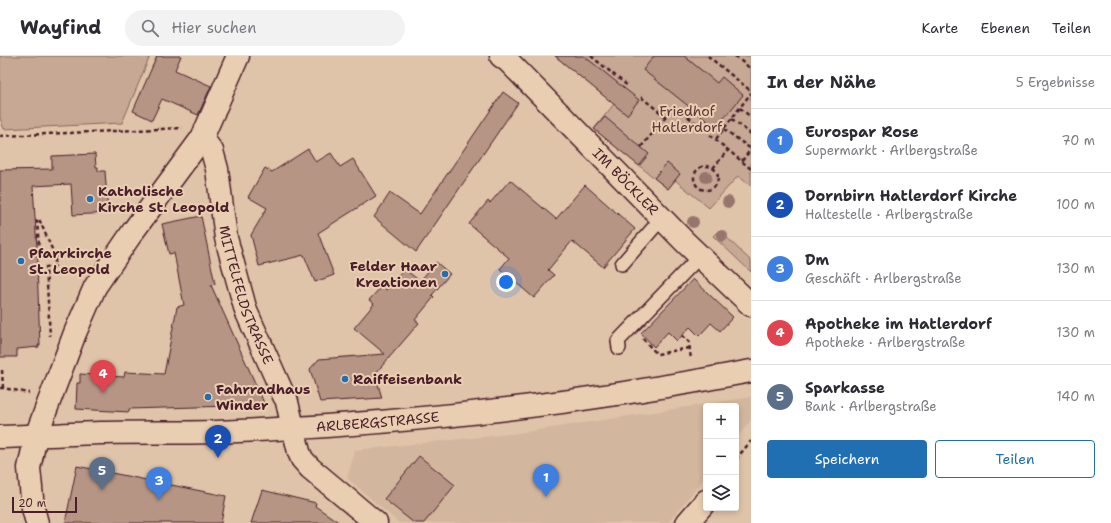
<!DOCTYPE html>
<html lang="de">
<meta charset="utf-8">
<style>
:root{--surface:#fff;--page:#f2f2f3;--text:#2b2b33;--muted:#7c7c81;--line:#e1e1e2;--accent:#1f6fb2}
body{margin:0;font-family:"Shantell Sans",sans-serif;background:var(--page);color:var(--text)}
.controls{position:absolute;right:12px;bottom:12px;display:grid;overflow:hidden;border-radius:4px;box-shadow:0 2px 6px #0003}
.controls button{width:36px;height:36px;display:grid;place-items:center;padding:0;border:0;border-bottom:1px solid var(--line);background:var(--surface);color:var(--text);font:20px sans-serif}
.scale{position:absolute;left:12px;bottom:10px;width:65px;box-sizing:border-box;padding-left:4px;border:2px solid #4a1f2b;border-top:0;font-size:11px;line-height:14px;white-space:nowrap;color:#4a1f2b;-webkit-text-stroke:3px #eaceb1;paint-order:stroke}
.you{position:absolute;left:506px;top:226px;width:14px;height:14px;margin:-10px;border:3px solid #fff;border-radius:50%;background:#1a73e8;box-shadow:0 0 0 6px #1a73e833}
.badge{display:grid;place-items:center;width:26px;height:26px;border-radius:50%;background:var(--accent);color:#fff;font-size:13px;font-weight:700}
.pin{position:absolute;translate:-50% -33px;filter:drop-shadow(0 1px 2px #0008)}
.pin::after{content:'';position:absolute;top:21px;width:14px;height:12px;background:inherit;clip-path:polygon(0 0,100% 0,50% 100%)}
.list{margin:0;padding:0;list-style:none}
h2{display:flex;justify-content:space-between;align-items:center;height:52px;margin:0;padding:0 16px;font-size:17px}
h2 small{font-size:13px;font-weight:400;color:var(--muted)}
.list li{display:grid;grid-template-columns:26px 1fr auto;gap:12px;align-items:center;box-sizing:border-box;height:64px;padding:0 16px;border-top:1px solid var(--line)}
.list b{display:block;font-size:15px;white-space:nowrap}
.list p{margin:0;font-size:13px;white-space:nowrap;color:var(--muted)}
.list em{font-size:13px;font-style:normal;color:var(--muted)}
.actions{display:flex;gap:8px;padding:12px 16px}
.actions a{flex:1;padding:9px 0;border:1px solid var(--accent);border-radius:4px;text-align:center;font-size:14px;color:var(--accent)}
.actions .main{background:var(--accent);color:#fff}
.icon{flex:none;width:22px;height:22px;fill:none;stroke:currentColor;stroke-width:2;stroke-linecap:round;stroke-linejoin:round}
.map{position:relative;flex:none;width:751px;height:467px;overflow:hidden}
header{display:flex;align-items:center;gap:24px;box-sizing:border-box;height:56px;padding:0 20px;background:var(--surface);border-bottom:1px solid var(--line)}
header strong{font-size:19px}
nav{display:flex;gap:22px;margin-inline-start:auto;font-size:14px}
.search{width:280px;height:36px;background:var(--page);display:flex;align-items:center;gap:10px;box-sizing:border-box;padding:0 14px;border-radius:22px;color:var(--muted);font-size:15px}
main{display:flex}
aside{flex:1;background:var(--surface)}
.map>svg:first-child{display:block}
.built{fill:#d3b69e}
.green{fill:#c7a894;stroke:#886460}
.building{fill:#b69585;stroke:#4a1f2b}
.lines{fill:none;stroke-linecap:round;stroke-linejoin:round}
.lane-casing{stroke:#4a1f2b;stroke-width:16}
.street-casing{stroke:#4a1f2b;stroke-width:25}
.primary-casing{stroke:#4a1f2b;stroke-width:25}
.path{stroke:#4a1f2b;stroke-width:2.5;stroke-dasharray:4 3;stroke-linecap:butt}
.lane{stroke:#eaceb1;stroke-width:13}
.street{stroke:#eaceb1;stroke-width:22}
.primary{stroke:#eaceb1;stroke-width:22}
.tree{fill:#98756c}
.poi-dot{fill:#1f6fb2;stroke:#eaceb1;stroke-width:1.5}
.labels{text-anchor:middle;stroke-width:4;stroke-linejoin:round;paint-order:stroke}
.park-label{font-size:14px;fill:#5d343b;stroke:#eaceb1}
.street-label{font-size:14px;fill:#4a1f2b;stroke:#eaceb1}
.poi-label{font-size:14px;font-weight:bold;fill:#4a1f2b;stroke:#eaceb1;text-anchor:start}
</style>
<header>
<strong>Wayfind</strong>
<div class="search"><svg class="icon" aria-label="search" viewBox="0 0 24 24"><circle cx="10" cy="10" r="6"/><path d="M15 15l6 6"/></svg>Hier suchen</div>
<nav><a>Karte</a><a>Ebenen</a><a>Teilen</a></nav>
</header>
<main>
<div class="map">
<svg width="751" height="467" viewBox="0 0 751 467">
<rect width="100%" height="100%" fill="#e0c4a9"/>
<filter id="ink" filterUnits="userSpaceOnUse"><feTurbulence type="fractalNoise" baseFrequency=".025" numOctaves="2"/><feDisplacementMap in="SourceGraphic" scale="8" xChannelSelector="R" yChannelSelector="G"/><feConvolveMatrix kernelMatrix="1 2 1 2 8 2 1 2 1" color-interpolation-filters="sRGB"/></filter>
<g filter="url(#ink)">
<path class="built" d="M751,341v23l-15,19v-33h-30v70l-38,47h-269l-52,-45 8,-28 164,-17z"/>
<g class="green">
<path d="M0,0h150l-28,67 -118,6 -4,-11z"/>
<path d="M555,0h196v130l-13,-10 -29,32 -34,-28 -7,9 -74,-60 20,-25z"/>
<path d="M719,174l32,31v11l-38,-36z"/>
</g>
<g class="building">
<path d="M157,0h24l-6,14 36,16 -13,29 -36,-16 -10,21 -19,-9z"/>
<path d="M555,0h29l55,44 -12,15z"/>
<path d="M654,0h30l33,27 5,-6 21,18 -27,33 -73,-58z"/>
<path d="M503,36l15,11 -102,149 -42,-35 16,-24 30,21z"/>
<path d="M605,61l44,37 -10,12 -45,-37z"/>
<path d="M308,93l8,13 15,-9 9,14 13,-8 23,37 -58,37 16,42 -19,7 -11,-27 -45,11 -8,-31 16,-27 -19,-11 17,-29 7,4z"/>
<path d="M95,98l1,13h2v4h7l3,42 -35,2 -2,-31 -38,2 5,78 -1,1 3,80h-2l1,2 -22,2v8h-17v-187l52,-1v-13z"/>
<path d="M667,107l13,11 -12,15 -14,-11z"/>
<path d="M510,124l46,39 29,-34 50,44 -32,38 -31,-26 -24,29 6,5 -20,23 -34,-29 9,-11 -40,-34 19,-23 2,2z"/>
<path d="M201,160l14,68 -4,1 54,120 -136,4v3l-53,-3 1,-26h3v-9l44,3 1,-5 39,2 13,-67 7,-2 -10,-52 -5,1 -7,-30z"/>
<path d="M436,206l14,12 -18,21 2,2 -19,23 4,3 -44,51 7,24 -62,4 -10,-33 9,-10 66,-5 -31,-26 20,-24 -5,-4 13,-14 4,4 18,-21 16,12z"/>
<path d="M693,223l40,38 -13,14 -9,-8 -12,13 -9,-9 -13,14 -9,-9 -14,15 -13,-14z"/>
<path d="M419,400l36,29 -31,38h-10l-30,-24z"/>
<path d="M77,410l149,30 -5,27h-156z"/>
<path d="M262,434l54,13 -1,3 25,17h-89z"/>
</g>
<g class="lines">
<defs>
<g id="lane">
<path d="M622,208l40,-46"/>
<path d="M619,292l-1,-7 82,-85"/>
</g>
<g id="street">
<path id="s1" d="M501,0l7,5 177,181 66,63"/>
<path id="s2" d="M202,82l10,13 5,18 9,69 20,73 38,85 2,2 13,54 3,7 8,9 66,55"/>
<path d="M37,467l-4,-15 -4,-40 7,-32 39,-103 20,-46 39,-57 68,-92 36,-82"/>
<path d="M687,467l19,-22"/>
</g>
<g id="primary">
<path id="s3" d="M0,381c33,-1 66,-3 99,-4 39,-1 78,0 117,-1 179,-7 359,-27 535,-61"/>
</g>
</defs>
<use href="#lane" class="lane-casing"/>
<use href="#street" class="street-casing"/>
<use href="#primary" class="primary-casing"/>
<g class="path">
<path d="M591,0l38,31"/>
<path d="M708,0l43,35"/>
<path d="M735,0l16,13"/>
<path d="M641,41l25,20"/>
<path d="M740,52l11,9"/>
<path d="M732,63l19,15"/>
<path d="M724,73l27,20"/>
<path d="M710,79l41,34"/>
<path d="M0,80l182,-8"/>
<path d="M716,83l35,-46"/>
<path d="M641,91l34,-41 23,19"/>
<path d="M742,105l9,-12"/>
<circle cx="706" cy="122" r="12"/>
<path d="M713,112l15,-18"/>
<path d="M41,201l1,-8 -3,-2 -2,-27 2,-1 16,37v10l-9,1 4,69"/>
<path d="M42,201l50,-4"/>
<path d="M682,279l7,7 2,18"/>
<path d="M643,283l14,15 32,-6"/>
<path d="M2,314l1,18"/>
<path d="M0,332h3l26,5"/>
<path d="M736,403l15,-18"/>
</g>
<use href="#lane" class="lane"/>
<use href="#street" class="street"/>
<use href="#primary" class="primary"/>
</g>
<g class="tree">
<circle cx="706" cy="121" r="6"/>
<circle cx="728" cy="146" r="6"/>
<circle cx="693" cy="166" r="6"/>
<circle cx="722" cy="180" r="6"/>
</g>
</g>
<g class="poi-dot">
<circle cx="90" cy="143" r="4"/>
<circle cx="21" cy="205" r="4"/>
<circle cx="445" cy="218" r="4"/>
<circle cx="345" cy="323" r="4"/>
<circle cx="208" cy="341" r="4"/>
</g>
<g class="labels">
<g class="park-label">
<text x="687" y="60">Friedhof<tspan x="687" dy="16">Hatlerdorf</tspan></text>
</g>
<g class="street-label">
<text dy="5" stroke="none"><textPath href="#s1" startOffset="177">IM BÖCKLER</textPath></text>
<text dy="5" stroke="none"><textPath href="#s2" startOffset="165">MITTELFELDSTRASSE</textPath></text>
<text dy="5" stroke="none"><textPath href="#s3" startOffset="378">ARLBERGSTRASSE</textPath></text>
</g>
<g class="poi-label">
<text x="98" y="140">Katholische<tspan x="98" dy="16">Kirche St. Leopold</tspan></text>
<text x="29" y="202">Pfarrkirche<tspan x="29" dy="16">St. Leopold</tspan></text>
<text x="437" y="215" text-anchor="end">Felder Haar<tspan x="437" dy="16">Kreationen</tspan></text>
<text x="353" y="328">Raiffeisenbank</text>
<text x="216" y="338">Fahrradhaus<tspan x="216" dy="16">Winder</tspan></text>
</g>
</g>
</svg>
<div class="controls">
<button>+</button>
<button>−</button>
<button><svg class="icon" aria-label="layers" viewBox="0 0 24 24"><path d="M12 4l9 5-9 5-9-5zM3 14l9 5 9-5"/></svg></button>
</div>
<div class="scale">20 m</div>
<div class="you"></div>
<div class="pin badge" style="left:546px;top:441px;background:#3f7fe0">1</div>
<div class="pin badge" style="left:218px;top:402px;background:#1a4fb4">2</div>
<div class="pin badge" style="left:159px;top:444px;background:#3f7fe0">3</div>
<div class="pin badge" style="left:103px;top:337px;background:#e0444e">4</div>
<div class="pin badge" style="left:102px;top:434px;background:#5c6f8a">5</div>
</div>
<aside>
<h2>In der Nähe<small>5 Ergebnisse</small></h2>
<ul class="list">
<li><span class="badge" style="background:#3f7fe0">1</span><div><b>Eurospar Rose</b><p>Supermarkt · Arlbergstraße</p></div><em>70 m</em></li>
<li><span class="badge" style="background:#1a4fb4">2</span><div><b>Dornbirn Hatlerdorf Kirche</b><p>Haltestelle · Arlbergstraße</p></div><em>100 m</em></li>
<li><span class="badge" style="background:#3f7fe0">3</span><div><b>Dm</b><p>Geschäft · Arlbergstraße</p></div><em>130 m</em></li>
<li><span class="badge" style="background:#e0444e">4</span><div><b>Apotheke im Hatlerdorf</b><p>Apotheke · Arlbergstraße</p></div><em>130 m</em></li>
<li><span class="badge" style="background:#5c6f8a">5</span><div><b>Sparkasse</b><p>Bank · Arlbergstraße</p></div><em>140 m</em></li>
</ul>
<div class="actions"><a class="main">Speichern</a><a>Teilen</a></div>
</aside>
</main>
